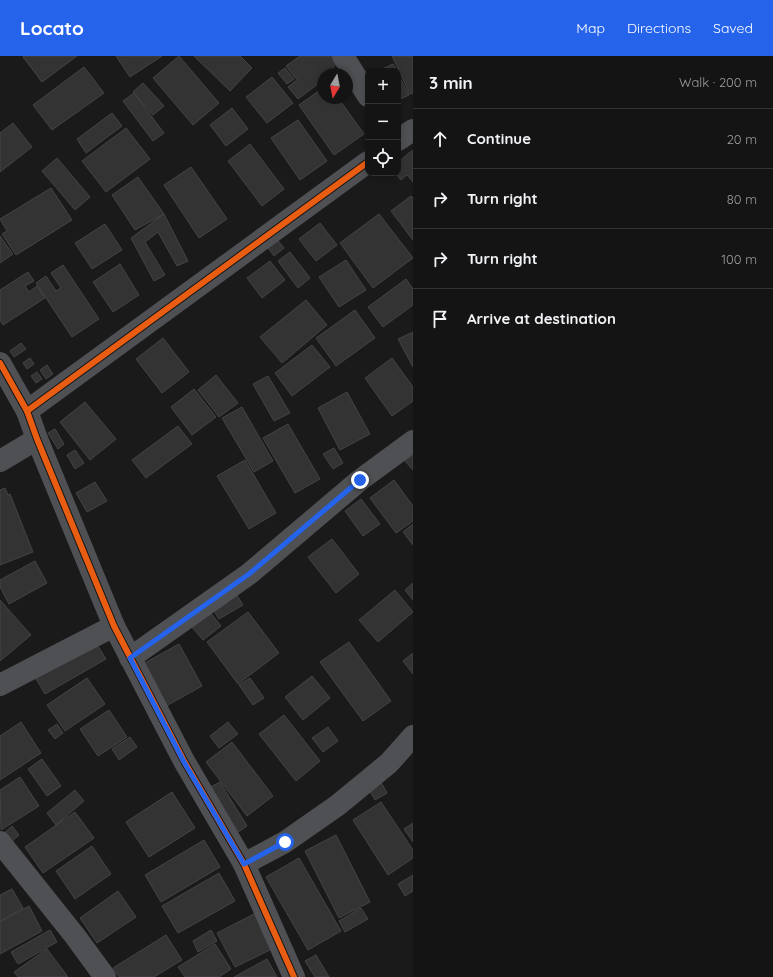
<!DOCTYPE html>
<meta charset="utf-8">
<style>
:root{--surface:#141414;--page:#1d1d1d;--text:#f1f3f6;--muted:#9d9ea0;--line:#333334;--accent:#2563eb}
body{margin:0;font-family:Quicksand,sans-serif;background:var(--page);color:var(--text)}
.controls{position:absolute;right:12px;top:12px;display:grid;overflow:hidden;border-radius:8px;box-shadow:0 2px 6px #0003}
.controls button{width:36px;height:36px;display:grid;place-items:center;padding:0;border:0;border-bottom:1px solid var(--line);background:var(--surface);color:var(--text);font:20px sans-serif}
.compass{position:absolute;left:317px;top:12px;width:36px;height:36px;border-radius:50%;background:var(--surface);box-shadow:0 2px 6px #0003;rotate:190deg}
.stop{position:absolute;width:12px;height:12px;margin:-9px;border:3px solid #2563eb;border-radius:50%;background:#fff}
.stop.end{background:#2563eb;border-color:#fff;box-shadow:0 1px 4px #0008}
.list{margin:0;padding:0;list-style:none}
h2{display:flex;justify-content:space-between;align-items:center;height:52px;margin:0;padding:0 16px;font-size:17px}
h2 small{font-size:13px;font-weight:400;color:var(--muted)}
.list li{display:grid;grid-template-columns:26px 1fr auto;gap:12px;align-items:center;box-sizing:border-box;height:60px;padding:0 16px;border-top:1px solid var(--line)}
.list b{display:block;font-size:15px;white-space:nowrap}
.list em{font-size:13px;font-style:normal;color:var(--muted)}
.icon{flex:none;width:22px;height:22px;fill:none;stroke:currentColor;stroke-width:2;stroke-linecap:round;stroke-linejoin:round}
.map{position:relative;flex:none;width:413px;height:921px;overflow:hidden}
header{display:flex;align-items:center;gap:24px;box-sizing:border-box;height:56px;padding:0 20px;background:var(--accent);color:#fff}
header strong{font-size:19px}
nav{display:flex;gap:22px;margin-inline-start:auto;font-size:14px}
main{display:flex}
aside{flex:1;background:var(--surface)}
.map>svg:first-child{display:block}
.building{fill:#333334;stroke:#424446}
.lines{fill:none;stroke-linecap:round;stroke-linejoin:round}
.minor{stroke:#4e5053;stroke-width:22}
.cycleway-casing{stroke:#141416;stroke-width:8}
.cycleway{stroke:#e95d12;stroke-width:6}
.route{stroke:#2563eb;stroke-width:5}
</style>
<header>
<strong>Locato</strong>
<nav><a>Map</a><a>Directions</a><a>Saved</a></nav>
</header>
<main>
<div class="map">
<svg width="413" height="921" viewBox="0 0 413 921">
<rect width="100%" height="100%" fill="#1a1a1a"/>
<g class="building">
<path d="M24,0h53l-35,26 -19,-25z"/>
<path d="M116,0h46l-32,21z"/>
<path d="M179,0l40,47 -26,22 -40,-47z"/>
<path d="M194,0h46l12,12 -22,23z"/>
<path d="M300,0h37l3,5 -7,6 2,3 -5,4h-7v6l-25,19 -10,-12 9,-7 -11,-14z"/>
<path d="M392,0h21v37l-3,1z"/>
<path d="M393,8l4,7h-19z"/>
<path d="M84,11l20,26 -52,37 -19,-25z"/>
<path d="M285,12l9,11 -7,5 -9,-11z"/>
<path d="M398,18l11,21 -11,5z"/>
<path d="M272,21l21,26 -26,20 -21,-26z"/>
<path d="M143,27l21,23 -11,9 -20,-23z"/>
<path d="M323,32v10h15l26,36 -30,21 -35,-50z"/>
<path d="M134,37l30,40 -11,8 -30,-40z"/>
<path d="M232,52l16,21 -22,17 -16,-21z"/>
<path d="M112,57l10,13 -36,27 -9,-14z"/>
<path d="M298,64l29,41 -27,19 -29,-42z"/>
<path d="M13,67l19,24 -32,25v-39z"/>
<path d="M126,72l24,31 -44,33 -24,-31z"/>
<path d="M250,88l34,45 -22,17 -34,-45z"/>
<path d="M413,94v32l-6,-7 -6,5 -6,-7h3v-11z"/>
<path d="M57,102l33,39 -15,13 -33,-39z"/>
<path d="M191,111l36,52 -28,19 -35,-53z"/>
<path d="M138,121l26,37 -29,16 -23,-35z"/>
<path d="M51,132l21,32 -56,35 -14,-21 5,-3 -7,-12z"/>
<path d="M411,140l2,2v42l-22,-29z"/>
<path d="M164,158l24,47 -11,5 -19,-34 -13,10 20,33 -11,6 -23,-43z"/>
<path d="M379,158l34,44 -40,30 -33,-45z"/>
<path d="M320,167l17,22 -21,16 -17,-22z"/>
<path d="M105,168l17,26 -30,19 -17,-26z"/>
<path d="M0,180l13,18 -13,9z"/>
<path d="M275,181l9,11 -10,8 -9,-12z"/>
<path d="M290,196l20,26 -12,10 -20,-27z"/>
<path d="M346,204l20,30 -27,17 -20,-30z"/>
<path d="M270,205l15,19 -23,18 -15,-20z"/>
<path d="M120,208l19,31 -26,17 -20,-30z"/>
<path d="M63,209l36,54 -27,18 -36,-54 10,-7 10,15 5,-3 -10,-15z"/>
<path d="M28,216l6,9 -9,5 4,6 8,-6 8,12 -42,27 -3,-5v-30z"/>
<path d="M406,223l7,10v16l-30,22 -15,-20z"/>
<path d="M306,244l21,25 -45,38 -22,-26z"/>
<path d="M355,254l20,28 -39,28 -20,-28z"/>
<path d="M413,276v35l-15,-28z"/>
<path d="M163,282l26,34 -27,21 -26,-34z"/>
<path d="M21,287l5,6 -12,8 -4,-6z"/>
<path d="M312,289l18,22 -38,29 -17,-23z"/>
<path d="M30,302l4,6 -7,5 -4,-6z"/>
<path d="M392,302l21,29v14l-21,15 -27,-38z"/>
<path d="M47,309l6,9 -7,5 -6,-9z"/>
<path d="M37,316l5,7 -6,4 -5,-7z"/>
<path d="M216,319l22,28 -19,14 -21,-27z"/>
<path d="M268,320l22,37 -16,8 -21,-37z"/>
<path d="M194,333l22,28 -24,18 -21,-28z"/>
<path d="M347,336l23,42 -30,16 -22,-42z"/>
<path d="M85,346l31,37 -26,21 -30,-38z"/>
<path d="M242,351l31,54 -19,11 -32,-54z"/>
<path d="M288,368l32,55 -25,14 -32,-55z"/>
<path d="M178,370l14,18 -46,34 -14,-18z"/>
<path d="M55,373l9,15 -6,5 -10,-16z"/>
<path d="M334,392l9,15 -10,6 -10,-15z"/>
<path d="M75,394l9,13 -9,6 -8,-14z"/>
<path d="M413,396v18l-9,-10z"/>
<path d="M245,404l31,53 -27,16 -32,-53z"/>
<path d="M394,424l19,26v15l-17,12 -26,-35z"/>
<path d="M95,426l12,19 -20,11 -11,-19z"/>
<path d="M5,432l3,7 2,-1 23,58 -33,13v-75z"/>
<path d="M361,443l19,25 -17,12 -18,-25z"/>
<path d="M413,468v21l-10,-13z"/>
<path d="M332,483l27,35 -23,19 -28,-36z"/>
<path d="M35,505l12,22 -38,21 -9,-17v-7z"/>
<path d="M413,527v17l-8,-10z"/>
<path d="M395,534l18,22 -35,30 -19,-22z"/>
<path d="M235,536l8,13 -24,14 -8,-13z"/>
<path d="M0,544l31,35 -31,26z"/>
<path d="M210,556l11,14 -18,14 -12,-14z"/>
<path d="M248,556l31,41 -41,31 -31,-42z"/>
<path d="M349,586l42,59 -28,20 -43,-59z"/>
<path d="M96,587l10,16 -61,35 -10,-17z"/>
<path d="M179,588l23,42 -36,20 -23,-42z"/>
<path d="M413,597v21l-10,-13z"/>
<path d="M312,620l18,22 -27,22 -18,-23z"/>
<path d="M87,622l18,26 -40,27 -18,-26z"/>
<path d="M250,622l14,20 -11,7 -14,-20z"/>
<path d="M109,654l18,27 -29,19 -18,-27z"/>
<path d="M284,659l36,46 -24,20 -37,-47z"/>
<path d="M21,666l20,31 -41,27v-44z"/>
<path d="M228,666l10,12 -19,14 -9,-12z"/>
<path d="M57,668l6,9 -8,6 -7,-9z"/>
<path d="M328,671l10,14 -15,11 -11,-14z"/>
<path d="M130,681l7,10 -18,13 -7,-11z"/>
<path d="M232,686l41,54 -26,20 -41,-54z"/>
<path d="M42,703l19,27 -14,10 -19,-27z"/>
<path d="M20,721l19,29 -38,24 -1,-40z"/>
<path d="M378,721l9,16 -12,7 -9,-16z"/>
<path d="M220,726l27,44 -12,8 -28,-45z"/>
<path d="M75,734l9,11 -28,24 -9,-12z"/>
<path d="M172,736l23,36 -46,29 -23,-35z"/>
<path d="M381,746l32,48v8l-25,17 -35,-55z"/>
<path d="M75,756l19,26 -51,35 -18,-26z"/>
<path d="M413,767v19l-9,-13z"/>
<path d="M12,770l7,9 -8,7 -7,-9z"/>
<path d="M336,779l34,67 -31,16 -34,-67z"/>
<path d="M204,784l16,27 -59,35 -16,-27z"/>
<path d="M92,790l19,28 -36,25 -19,-28z"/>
<path d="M299,802l42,73 -33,19 -42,-73z"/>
<path d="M219,817l16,28 -57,32 -16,-27z"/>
<path d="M413,819v16l-8,5 -7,-12z"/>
<path d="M12,833l11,19 -23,13v-26z"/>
<path d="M118,835l18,26 -39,26 -17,-25z"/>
<path d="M29,850l13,25 -42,23v-32z"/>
<path d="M361,852l7,11 -23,13 -6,-11z"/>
<path d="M256,857l18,35 -39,19 -18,-34z"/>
<path d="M50,874l7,12 -39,22 -7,-12z"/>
<path d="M211,874l6,11 -19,11 -5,-11z"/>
<path d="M166,879l16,25 -28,17h-35l-6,-9z"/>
<path d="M215,888l16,25 -12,8h-34l-7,-10z"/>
<path d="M47,893l21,28h-50l-4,-5z"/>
<path d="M316,899l13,22h-14l-10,-16z"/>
<path d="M267,903l10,18h-43z"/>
</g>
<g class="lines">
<g class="minor">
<path d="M343,0l25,40"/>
<path d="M398,84l15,-10"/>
<path d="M0,307l27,48 10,28 77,187 70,135 60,103 50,113"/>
<path d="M27,355l341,-249"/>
<path d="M0,405l37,-22"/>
<path d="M130,602l119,-84 111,-94 53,-39"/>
<path d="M0,629l114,-59"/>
<path d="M0,786l75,94 30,41"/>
<path d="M244,808l41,-22 53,-37 51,-42 24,-27"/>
</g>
<defs>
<g id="cycleway">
<path d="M0,307l27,48 10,28 77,187 70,135 60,103 50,113"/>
<path d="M27,355l341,-249"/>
</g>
</defs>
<use href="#cycleway" class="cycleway-casing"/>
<use href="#cycleway" class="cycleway"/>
</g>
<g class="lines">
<path class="route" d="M285,786l-41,22 -60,-102 -54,-104 119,-84 111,-94"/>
</g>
</svg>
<div class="controls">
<button>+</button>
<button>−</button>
<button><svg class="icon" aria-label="locate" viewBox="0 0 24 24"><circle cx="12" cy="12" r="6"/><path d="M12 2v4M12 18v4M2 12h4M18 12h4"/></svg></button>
</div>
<svg class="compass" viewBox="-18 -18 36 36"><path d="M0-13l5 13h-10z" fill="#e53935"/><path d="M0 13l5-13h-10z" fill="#9d9ea0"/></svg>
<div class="stop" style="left:285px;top:786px"></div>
<div class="stop end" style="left:360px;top:424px"></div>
</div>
<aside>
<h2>3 min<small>Walk · 200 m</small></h2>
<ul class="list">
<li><svg class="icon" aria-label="ahead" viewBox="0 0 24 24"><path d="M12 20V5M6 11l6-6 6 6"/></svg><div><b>Continue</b></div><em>20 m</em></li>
<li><svg class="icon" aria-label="right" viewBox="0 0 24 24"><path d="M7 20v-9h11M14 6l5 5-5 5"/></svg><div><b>Turn right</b></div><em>80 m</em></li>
<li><svg class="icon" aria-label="right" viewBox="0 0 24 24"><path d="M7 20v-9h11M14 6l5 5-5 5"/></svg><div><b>Turn right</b></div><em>100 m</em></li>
<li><svg class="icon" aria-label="arrive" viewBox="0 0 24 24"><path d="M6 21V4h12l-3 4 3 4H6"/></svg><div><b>Arrive at destination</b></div></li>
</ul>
</aside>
</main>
